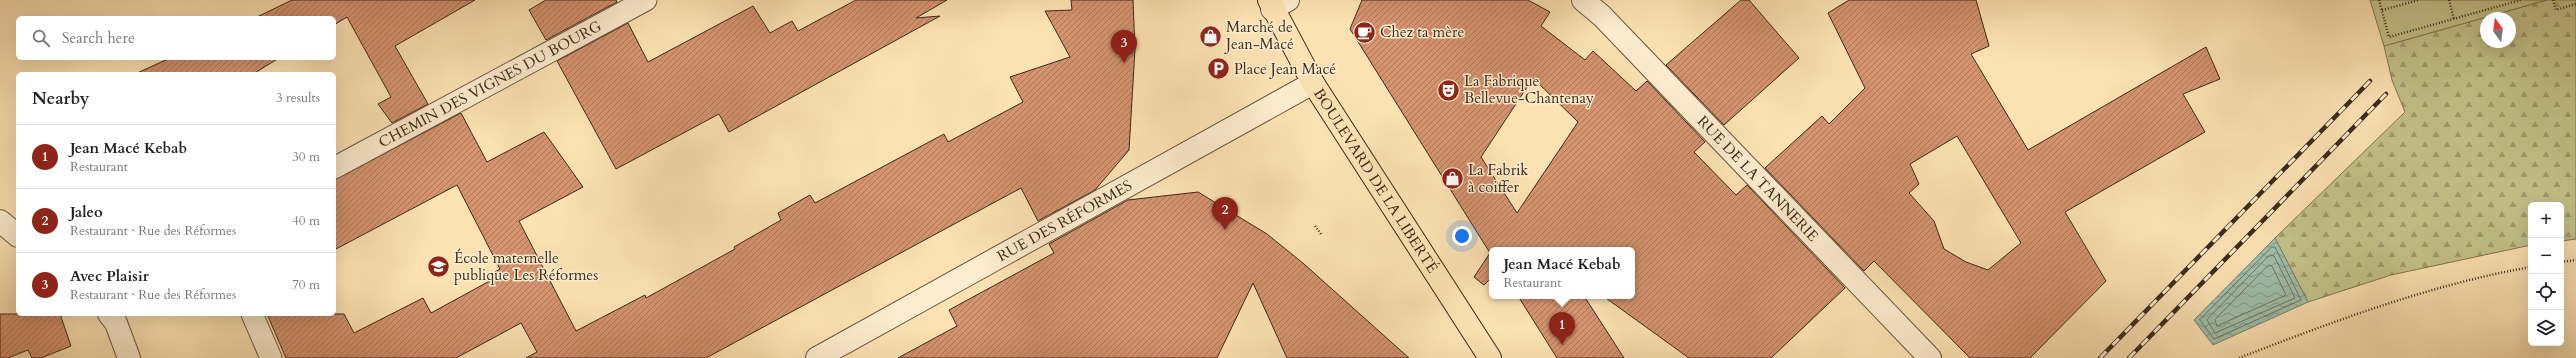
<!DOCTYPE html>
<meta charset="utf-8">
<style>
:root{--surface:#fff;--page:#f2f2f2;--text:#202124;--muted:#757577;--line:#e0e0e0;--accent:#8f2418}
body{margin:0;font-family:Cardo,serif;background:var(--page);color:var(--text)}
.controls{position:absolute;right:12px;bottom:12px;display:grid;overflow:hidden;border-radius:6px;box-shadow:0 4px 16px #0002}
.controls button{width:36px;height:36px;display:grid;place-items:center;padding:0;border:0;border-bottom:1px solid var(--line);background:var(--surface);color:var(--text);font:20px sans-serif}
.compass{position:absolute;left:2480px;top:12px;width:36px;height:36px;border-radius:50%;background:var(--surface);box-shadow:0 4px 16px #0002;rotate:346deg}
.you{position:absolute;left:1462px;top:236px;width:14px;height:14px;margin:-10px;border:3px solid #fff;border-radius:50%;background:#1a73e8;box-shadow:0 0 0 6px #1a73e833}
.badge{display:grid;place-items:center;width:26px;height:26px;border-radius:50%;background:var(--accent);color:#fff;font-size:13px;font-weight:700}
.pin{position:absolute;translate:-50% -33px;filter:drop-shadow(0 1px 2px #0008)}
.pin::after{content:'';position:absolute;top:21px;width:14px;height:12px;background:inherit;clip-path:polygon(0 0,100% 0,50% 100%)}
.popup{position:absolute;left:1489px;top:247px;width:146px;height:52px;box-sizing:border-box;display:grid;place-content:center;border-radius:6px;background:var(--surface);filter:drop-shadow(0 1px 3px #0005);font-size:13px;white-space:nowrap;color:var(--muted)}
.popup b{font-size:15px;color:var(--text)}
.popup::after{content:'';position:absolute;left:50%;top:100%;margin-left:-8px;border:8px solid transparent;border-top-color:var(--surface)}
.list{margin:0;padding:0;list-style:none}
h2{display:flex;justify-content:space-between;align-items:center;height:52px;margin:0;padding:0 16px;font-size:17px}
h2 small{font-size:13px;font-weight:400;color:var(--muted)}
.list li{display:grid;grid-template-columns:26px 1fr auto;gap:12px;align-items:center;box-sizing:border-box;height:64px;padding:0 16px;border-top:1px solid var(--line)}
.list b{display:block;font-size:15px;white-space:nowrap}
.list p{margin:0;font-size:13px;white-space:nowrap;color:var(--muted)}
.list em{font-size:13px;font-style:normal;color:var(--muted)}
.icon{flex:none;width:22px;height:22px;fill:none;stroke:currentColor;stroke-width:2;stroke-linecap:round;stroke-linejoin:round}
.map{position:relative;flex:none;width:2576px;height:358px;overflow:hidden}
.search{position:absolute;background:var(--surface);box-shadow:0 4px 16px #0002;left:16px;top:16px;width:320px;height:44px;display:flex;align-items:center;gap:10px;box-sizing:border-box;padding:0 14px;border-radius:6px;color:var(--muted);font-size:15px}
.panel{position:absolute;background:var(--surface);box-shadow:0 4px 16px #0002;left:16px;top:72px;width:320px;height:244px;border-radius:6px}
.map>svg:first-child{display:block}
.forest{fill:url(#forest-firs);stroke:#807652;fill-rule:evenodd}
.garden{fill:#c3c28a;stroke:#807652}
.water{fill:url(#water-waves);stroke:#778270}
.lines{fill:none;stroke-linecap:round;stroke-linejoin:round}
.shore{stroke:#6e7462;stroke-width:1}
.building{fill:url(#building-hatch);stroke:#3c291a;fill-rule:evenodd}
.lane-casing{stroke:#6c5740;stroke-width:23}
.street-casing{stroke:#6c5740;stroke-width:24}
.primary-casing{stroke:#3c291a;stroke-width:24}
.path{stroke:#3c291a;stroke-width:2.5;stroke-dasharray:1 2;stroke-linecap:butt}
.lane{stroke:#fdecce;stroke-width:21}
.street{stroke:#fdecce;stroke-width:22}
.primary{stroke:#fce2b3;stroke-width:22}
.rail-casing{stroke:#3c291a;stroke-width:4.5}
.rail{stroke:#fdecce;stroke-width:3;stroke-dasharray:9;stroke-linecap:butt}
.labels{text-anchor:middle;stroke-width:3;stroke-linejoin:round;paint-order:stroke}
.poi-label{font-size:15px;fill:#3c291a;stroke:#fdecce;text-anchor:start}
.street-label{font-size:15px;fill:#3c291a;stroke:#fdecce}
</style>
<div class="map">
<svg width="2576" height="358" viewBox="0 0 2576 358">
<defs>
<pattern id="forest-firs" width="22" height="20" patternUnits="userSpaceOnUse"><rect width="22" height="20" fill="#c3c28a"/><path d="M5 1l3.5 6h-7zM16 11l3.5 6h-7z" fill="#a09e70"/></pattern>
<pattern id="water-waves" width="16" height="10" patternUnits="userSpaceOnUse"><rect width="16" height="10" fill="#9fbeaa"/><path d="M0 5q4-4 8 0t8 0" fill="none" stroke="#839a8a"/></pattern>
<pattern id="building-hatch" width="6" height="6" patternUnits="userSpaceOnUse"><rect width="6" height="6" fill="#d59370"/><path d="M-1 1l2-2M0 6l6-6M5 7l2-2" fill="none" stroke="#ae785b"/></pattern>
</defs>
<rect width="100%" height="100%" fill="#fce2b3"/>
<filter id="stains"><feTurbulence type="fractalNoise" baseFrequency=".005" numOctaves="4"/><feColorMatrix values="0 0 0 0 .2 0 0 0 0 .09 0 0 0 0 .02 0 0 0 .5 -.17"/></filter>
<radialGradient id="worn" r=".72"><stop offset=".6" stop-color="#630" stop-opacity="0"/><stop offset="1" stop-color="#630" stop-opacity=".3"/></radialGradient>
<path class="forest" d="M2547,0h29v239l-15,2v-36h-30v40l-140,30 -83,27 -33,-64 130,-126 -13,-32 -8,-34zM2486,18h24v24h-24z"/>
<path class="garden" d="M2370,0h177l-163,46z"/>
<path class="water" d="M2275,238l33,64 -95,43 -19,-25z"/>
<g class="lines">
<g class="shore">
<path d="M2272,247h3l26,53 -87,39 -14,-19z"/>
<path d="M2270,255l4,1 21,42 -80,35 -8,-13z"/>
<path d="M2269,265l3,1 14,29 -69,31 -2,-6z"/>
</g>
</g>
<g class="building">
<path d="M292,0h183l-80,46 33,58 -36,19 -14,-19 13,-7 -44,-80 -13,8v-7h-79z"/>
<path d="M546,0h70l1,2 -71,38 -17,-30z"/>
<path d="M856,0h91l-31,18 24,-2 -211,116 -10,-18 -103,55 -59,-108 71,-38 20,39 105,-56 17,27 22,-12 6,10z"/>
<path d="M1071,0h62l2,49 -6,101 -34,40 -57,31 -17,-33 -315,170h-180l11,-6 -16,-29 -65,35h-170l-19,-44h77l10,19 69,-35 8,15 66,-36 -2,-5 5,-3 -43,-84 -123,65v-70l127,-67 26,49 57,-30 39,55 -64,34 57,110 69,-36 1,3 89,-49 -1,-2 47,-27 -3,-7 32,-18 5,8 129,-69 4,8 75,-40 -13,-25 60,-20 -25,-46 27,-1z"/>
<path d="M1362,0h166l22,12 -9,14 44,34 8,-9 43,40 11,-10 58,61 -11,10 42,43 11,-10 98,103 -74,70h-82l-86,-62h29v-46h-140v27l-8,8 -10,-8 16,-24 -140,-224zM1533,78l45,44 -61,91 -36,-56z"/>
<path d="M1741,0h8l50,58 -75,67 -58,-60z"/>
<path d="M1849,0h127l13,46 -18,8 57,96 178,-103 14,32 -37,15 22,38 -140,80 41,69 -76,77h-60l-96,-97 -10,10 -99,-103 57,-52 7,8 36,-36 -37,-75zM1957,136l64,107 -33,27 -22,-8 -22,-13 -10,-28 -25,-28 10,-9 -9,-20z"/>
<path d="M170,58h109l-26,16h-118z"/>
<path d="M1198,192l69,42 37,30 105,94h-122l-34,-75 -36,75h-319l59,-32 -8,-16 105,-57 -5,-9 79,-44z"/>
<path d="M1518,296h66l40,62h-67z"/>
<path d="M0,314h60l11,32 -30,12h-9l-4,-8 -20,8h-8z"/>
</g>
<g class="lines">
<defs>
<g id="lane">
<path id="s1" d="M334,168l312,-168"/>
<path d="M252,314l19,44"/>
</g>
<g id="street">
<path id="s2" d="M1583,0l19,16 328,342"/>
<path d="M1272,9l16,-9"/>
<path d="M0,221l18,15"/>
<path d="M109,314l7,9 13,35"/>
<path id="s3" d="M817,358l496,-275"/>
</g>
<g id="primary">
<path id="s4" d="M1269,0l44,83 177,275"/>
</g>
</defs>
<use href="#lane" class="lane-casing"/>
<use href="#street" class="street-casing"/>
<use href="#primary" class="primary-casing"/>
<g class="path">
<path d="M2379,0l10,37 132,-37"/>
<path d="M2449,0l5,19"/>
<path d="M2553,0l3,10 20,-6"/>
<path d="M2382,10l37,-10"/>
<path d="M1315,226l6,8"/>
<path d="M2561,262l15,-2"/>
<path d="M2239,358c93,-36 193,-74 292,-91"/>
</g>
<use href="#lane" class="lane"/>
<use href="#street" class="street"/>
<use href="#primary" class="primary"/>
<defs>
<g id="rail">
<path d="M2100,358l270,-277"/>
<path d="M2129,358l257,-264"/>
</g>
</defs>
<use href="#rail" class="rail-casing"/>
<use href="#rail" class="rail"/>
</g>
<defs>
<symbol id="cafe-disc" viewBox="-11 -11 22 22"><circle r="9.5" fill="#8f2418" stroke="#fdecce"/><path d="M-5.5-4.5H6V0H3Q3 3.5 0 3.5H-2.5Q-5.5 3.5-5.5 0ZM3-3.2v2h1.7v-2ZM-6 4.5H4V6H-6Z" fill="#fff"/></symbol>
<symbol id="shop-disc" viewBox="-11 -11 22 22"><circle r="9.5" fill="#8f2418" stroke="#fdecce"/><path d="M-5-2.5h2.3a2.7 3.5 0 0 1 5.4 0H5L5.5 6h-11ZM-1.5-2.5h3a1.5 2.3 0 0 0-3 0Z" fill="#fff"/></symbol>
<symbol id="parking-disc" viewBox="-11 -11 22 22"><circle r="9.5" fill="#8f2418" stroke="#fdecce"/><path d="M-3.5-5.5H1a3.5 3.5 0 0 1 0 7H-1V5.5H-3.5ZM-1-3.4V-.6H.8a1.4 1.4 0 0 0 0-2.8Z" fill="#fff"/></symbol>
<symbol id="theatre-disc" viewBox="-11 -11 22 22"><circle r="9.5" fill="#8f2418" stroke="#fdecce"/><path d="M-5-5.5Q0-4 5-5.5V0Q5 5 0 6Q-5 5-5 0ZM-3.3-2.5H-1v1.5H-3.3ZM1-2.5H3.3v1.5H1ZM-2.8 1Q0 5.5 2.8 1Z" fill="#fff"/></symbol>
<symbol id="school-disc" viewBox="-11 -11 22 22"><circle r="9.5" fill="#8f2418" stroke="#fdecce"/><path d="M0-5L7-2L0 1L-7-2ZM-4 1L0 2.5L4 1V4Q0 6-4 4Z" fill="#fff"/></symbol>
</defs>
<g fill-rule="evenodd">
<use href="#cafe-disc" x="1352" y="20" width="25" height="25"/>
<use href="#shop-disc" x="1198" y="24" width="25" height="25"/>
<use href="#parking-disc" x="1206" y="56" width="25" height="25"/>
<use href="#theatre-disc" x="1436" y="78" width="25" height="25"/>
<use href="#shop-disc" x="1440" y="166" width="25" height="25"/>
<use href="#school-disc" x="426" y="254" width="25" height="25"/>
</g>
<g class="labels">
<g class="poi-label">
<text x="1226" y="32">Marché de<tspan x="1226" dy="17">Jean-Macé</tspan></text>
<text x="1380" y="37">Chez ta mère</text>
<text x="1234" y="74">Place Jean Macé</text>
<text x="1464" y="86">La Fabrique<tspan x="1464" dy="17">Bellevue-Chantenay</tspan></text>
<text x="1468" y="175">La Fabrik<tspan x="1468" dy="17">à coiffer</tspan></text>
<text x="454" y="263">École maternelle<tspan x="454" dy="17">publique Les Réformes</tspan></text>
</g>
<g class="street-label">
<text dy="5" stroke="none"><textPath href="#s1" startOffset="177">CHEMIN DES VIGNES DU BOURG</textPath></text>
<text dy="5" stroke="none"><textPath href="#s2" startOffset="250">RUE DE LA TANNERIE</textPath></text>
<text dy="5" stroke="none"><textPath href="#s4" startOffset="210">BOULEVARD DE LA LIBERTÉ</textPath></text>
<text dy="5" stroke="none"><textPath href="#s3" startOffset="283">RUE DES RÉFORMES</textPath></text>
</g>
</g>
<rect width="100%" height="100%" filter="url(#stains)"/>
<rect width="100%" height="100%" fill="url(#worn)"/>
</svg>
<div class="controls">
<button>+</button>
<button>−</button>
<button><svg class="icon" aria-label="locate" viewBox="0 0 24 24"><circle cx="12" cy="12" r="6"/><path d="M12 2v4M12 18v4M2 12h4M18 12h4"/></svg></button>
<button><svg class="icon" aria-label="layers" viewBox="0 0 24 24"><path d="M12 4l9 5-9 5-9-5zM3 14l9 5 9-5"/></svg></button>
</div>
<svg class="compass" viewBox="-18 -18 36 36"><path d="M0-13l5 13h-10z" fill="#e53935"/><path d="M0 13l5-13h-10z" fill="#757577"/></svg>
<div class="you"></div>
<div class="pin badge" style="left:1562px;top:345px">1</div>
<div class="popup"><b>Jean Macé Kebab</b>Restaurant</div>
<div class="pin badge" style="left:1225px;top:230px">2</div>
<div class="pin badge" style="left:1124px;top:63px">3</div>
<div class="search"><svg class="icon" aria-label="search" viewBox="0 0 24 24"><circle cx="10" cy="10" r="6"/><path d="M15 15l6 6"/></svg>Search here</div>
<section class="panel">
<h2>Nearby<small>3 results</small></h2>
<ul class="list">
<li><span class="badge">1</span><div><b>Jean Macé Kebab</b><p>Restaurant</p></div><em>30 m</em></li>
<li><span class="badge">2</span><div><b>Jaleo</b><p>Restaurant · Rue des Réformes</p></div><em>40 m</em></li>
<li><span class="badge">3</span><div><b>Avec Plaisir</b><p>Restaurant · Rue des Réformes</p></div><em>70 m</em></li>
</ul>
</section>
</div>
